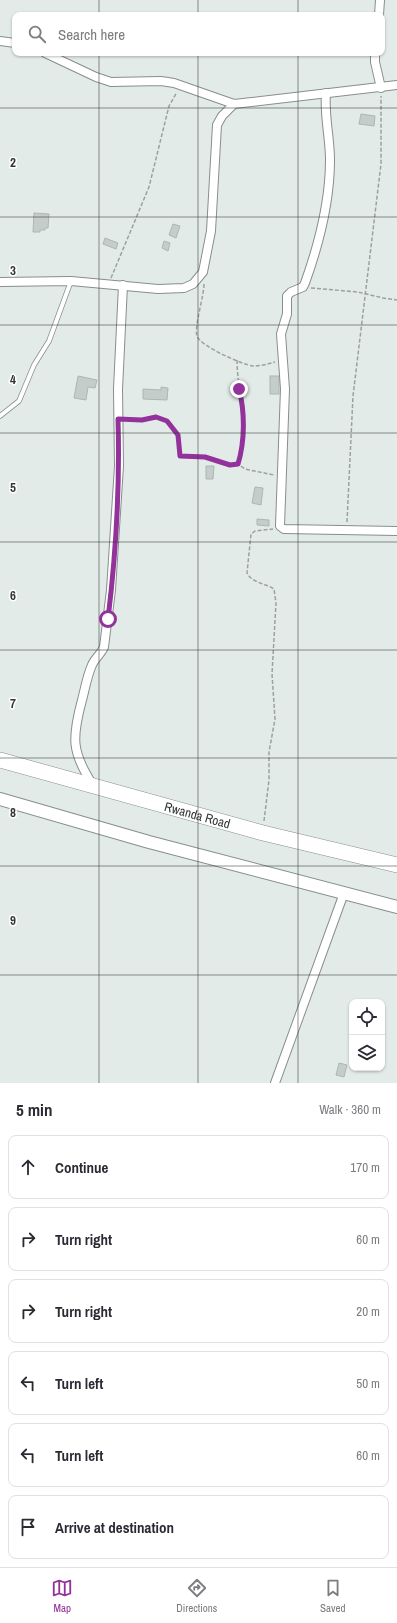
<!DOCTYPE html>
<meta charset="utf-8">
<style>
:root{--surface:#fff;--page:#f2f2f3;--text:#2b2b33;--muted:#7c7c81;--line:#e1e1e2;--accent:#92329a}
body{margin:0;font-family:"Archivo Narrow",sans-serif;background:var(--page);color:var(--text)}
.controls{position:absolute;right:12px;bottom:12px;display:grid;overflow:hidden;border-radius:8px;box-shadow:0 1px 3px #0004}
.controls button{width:36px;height:36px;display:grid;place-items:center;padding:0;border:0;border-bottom:1px solid var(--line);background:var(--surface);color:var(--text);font:20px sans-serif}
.stop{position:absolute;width:12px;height:12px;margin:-9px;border:3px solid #92329a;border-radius:50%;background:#fff}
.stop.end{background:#92329a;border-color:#fff;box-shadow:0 1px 4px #0008}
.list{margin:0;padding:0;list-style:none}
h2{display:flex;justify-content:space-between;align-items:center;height:52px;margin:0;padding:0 16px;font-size:17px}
h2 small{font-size:13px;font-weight:400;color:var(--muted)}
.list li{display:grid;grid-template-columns:26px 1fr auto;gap:12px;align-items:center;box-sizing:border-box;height:64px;margin:0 8px 8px;padding:0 8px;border:1px solid var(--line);border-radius:8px}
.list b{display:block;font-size:15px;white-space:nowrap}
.list em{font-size:13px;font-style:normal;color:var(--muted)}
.icon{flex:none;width:22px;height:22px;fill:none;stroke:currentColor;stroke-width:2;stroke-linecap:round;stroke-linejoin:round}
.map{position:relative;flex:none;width:397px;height:1083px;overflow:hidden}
.search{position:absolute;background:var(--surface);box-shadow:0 1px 3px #0004;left:12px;right:12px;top:12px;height:44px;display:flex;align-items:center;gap:10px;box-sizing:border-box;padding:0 14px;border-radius:8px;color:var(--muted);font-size:15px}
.sheet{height:484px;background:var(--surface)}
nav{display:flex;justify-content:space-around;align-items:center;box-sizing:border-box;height:56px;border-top:1px solid var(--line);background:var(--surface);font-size:11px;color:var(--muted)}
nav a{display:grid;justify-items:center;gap:2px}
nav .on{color:var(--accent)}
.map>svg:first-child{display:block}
.building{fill:#c4cdc9;stroke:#adb6b3}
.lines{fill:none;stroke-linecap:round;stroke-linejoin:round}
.lane-casing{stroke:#878f8c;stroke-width:5.5}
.street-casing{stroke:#878f8c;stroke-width:10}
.secondary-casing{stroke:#878f8c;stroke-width:14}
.highway-casing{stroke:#878f8c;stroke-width:16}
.path{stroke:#9ba19f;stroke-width:1.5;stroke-dasharray:4 2;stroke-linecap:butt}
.lane{stroke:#fff;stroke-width:4}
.street{stroke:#fff;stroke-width:8}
.secondary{stroke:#fff;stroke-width:12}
.highway{stroke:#fff;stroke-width:15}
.route{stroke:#92329a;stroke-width:5}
.grid{fill:none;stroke:#333635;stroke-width:1;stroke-opacity:0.55}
.labels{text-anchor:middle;stroke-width:3;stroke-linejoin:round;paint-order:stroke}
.street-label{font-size:13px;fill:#333635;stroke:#fff}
.grid-label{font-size:13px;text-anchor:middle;font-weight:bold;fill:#333635;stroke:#fff;stroke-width:3;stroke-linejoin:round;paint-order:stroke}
</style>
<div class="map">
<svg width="397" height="1083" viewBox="0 0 397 1083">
<rect width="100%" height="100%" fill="#e2ebe8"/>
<g class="building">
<path d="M361,114l14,2 -1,10 -15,-2z"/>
<path d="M34,213l15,1 -1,14h-3v2h-5v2h-7z"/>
<path d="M173,224l7,2 -4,12 -7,-3z"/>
<path d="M105,238l13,5 -2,6 -13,-5z"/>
<path d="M164,241l6,2 -2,8 -6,-3z"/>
<path d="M78,376l19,4 -2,8 -7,-1 -2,13 -12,-2z"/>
<rect x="270" y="376" width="9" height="18"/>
<path d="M161,387l7,1 -1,12 -24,-1v-10l18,1z"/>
<path d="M206,466h8l-1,13h-7z"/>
<path d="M255,487l8,1 -2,17 -9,-2z"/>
<path d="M257,519l12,1v6l-12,-1z"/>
<path d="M339,1063l8,2 -3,12 -8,-2z"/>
</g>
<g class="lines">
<defs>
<path id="lane" d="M0,416l19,-15 15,-36 15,-24 22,-60"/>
<g id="street">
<path d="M379,15l1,-15"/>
<path d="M0,41l15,2"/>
<path d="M45,53l51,24 15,5 50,-1 13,2 60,21 163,-19"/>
<path d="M375,53v9l6,26"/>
<path d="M326,93c-2,23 4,44 4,67 0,41 -11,84 -25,123l-2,4 -12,5 -4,4v18l-6,20 4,55 -5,137 4,3 113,2"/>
<path d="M0,282l71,-1 87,8 26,-1 9,-4 10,-12 8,-41 6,-106 5,-9 12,-12"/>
<path d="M93,785c-22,-33 -21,-48 -11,-85 3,-11 5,-24 10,-35 3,-7 9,-11 12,-18l7,-57 8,-124 -1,-77 5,-104"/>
<path d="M275,1083l69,-190"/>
</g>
<path id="secondary" d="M0,799l149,43 248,65"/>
<g id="highway">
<path id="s1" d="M0,760l263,73 134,32"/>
</g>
</defs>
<use href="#lane" class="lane-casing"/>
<use href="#street" class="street-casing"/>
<use href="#secondary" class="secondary-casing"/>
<use href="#highway" class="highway-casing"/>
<g class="path">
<path d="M111,278l38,-91 20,-81 8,-14"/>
<path d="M204,284c0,12 -10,43 -7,52 3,10 46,29 56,30 8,0 15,-2 22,-4"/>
<path d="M311,288l47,4 25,6 14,2"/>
<path d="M237,360c0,16 3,29 5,44 2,19 1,41 -3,59"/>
<path d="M126,419l16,1 14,-3 11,4 10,11 3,24 25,1 25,8 8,-1 7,5 29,6"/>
<path d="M347,522l6,-126 28,-232v-68"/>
<path d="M264,821l5,-41v-28l6,-33 -3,-45 4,-71 -2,-14c-9,-6 -22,-6 -27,-16l4,-39 4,-3 18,-2"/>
</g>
<use href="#lane" class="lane"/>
<use href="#street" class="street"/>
<use href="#secondary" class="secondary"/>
<use href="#highway" class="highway"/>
</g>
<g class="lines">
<path class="route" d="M108,619c8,-66 12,-133 10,-200l24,1 14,-3 11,4 11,14 2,21 25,1 25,8 8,-1c7,-23 7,-52 1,-75"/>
</g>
<path class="grid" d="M99,0v15M198,0v15M298,0v15M99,53v1030M198,53v1030M298,53v1030M0,108h397M0,217h397M0,325h397M0,433h397M0,542h397M0,650h397M0,758h397M0,866h397M0,975h397"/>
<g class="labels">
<g class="street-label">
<text dy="5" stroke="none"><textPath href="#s1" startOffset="205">Rwanda Road</textPath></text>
</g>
</g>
<g class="grid-label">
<text x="13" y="167">2</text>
<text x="13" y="275">3</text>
<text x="13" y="384">4</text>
<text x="13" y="492">5</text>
<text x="13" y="600">6</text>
<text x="13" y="708">7</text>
<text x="13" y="817">8</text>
<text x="13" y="925">9</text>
</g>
</svg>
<div class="controls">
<button><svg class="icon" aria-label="locate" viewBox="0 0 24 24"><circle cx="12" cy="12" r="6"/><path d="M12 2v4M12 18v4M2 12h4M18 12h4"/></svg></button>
<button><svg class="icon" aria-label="layers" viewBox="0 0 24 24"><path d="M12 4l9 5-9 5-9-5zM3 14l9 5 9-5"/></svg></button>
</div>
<div class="stop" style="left:108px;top:619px"></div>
<div class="stop end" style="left:239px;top:389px"></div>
<div class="search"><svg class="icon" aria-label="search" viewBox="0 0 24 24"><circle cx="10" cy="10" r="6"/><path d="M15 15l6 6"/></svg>Search here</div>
</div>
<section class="sheet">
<h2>5 min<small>Walk · 360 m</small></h2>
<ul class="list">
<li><svg class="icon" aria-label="ahead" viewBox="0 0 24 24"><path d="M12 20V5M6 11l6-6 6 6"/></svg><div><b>Continue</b></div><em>170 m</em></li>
<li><svg class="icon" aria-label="right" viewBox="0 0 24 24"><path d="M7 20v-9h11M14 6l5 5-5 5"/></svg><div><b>Turn right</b></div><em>60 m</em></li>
<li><svg class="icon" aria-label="right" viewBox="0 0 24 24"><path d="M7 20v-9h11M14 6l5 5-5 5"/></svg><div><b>Turn right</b></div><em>20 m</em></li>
<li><svg class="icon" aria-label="left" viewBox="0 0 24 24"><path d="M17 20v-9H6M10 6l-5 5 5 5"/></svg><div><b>Turn left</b></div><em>50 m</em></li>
<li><svg class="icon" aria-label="left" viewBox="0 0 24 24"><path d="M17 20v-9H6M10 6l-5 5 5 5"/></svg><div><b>Turn left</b></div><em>60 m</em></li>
<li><svg class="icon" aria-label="arrive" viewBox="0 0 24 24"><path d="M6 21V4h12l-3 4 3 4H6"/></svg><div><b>Arrive at destination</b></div></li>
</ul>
</section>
<nav>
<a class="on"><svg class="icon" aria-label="map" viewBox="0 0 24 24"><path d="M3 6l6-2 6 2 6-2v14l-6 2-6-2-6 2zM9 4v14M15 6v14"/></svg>Map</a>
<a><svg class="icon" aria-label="directions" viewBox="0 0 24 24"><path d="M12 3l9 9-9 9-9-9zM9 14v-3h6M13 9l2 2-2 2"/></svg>Directions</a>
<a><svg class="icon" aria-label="saved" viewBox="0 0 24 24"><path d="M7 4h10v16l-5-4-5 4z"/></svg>Saved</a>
</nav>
